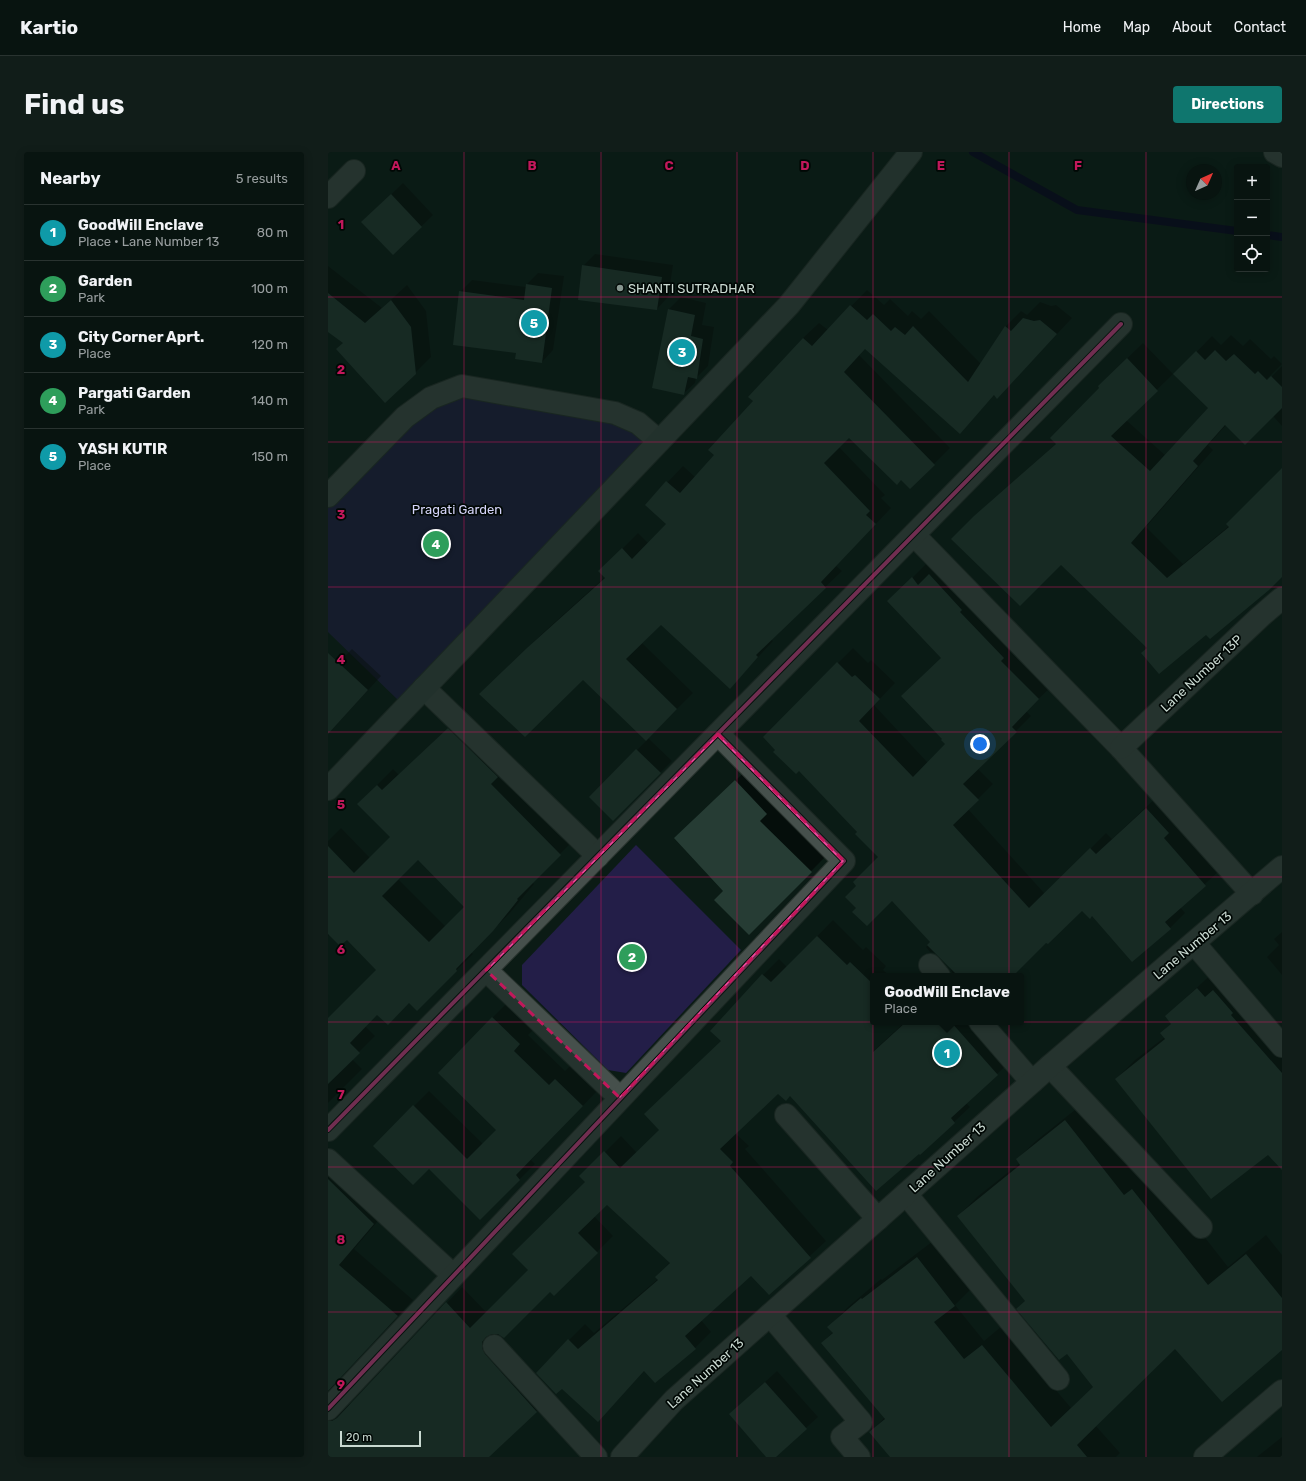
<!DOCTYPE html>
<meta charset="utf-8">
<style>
:root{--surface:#081410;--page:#111d19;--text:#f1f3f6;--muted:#989e9f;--line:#293330;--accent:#0f766e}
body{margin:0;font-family:Rubik,sans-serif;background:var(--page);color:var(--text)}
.controls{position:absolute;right:12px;top:12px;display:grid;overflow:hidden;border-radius:4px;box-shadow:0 2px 10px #0003}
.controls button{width:36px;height:36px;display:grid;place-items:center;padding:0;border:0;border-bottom:1px solid var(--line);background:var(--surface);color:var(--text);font:20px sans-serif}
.compass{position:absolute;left:858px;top:12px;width:36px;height:36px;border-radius:50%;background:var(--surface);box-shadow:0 2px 10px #0003;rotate:45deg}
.scale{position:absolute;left:12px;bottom:10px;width:81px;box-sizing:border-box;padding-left:4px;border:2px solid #c9d9d1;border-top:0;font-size:11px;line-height:14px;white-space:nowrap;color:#c9d9d1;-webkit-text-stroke:3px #010805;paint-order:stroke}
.you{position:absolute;left:652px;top:592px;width:14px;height:14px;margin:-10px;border:3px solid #fff;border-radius:50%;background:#1a73e8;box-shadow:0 0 0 6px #1a73e833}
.badge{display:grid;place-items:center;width:26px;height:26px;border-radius:50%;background:var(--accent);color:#fff;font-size:13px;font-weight:700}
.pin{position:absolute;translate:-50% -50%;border:2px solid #fff;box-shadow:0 1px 4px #0006}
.popup{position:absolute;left:542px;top:821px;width:154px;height:52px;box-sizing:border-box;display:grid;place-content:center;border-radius:4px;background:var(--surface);filter:drop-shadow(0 1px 3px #0005);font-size:13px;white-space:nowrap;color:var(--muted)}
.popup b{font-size:15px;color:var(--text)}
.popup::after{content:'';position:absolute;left:50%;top:100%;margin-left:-8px;border:8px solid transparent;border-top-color:var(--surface)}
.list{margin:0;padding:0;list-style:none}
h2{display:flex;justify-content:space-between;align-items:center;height:52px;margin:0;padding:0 16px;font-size:17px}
h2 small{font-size:13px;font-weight:400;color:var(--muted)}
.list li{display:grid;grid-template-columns:26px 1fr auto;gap:12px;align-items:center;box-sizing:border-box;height:56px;padding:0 16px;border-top:1px solid var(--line)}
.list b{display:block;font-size:15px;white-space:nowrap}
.list p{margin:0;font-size:13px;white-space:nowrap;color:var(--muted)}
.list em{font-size:13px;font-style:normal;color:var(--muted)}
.icon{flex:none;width:22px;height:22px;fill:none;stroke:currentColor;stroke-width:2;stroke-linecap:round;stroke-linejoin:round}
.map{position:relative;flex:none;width:954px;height:1305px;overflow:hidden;border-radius:4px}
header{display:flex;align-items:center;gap:24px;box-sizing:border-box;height:56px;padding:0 20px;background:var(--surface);border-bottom:1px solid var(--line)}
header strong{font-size:19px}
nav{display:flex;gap:22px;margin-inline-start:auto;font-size:14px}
.intro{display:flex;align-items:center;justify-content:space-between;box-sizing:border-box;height:96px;padding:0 24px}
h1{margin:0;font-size:28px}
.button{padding:10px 18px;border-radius:4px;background:var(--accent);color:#fff;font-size:14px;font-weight:700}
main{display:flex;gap:24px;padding:0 24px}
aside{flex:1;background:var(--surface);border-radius:4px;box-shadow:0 2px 10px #0003}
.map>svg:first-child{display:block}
.green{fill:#231e48}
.shadow{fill:#0007;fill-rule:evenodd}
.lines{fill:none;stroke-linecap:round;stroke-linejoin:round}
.stream{stroke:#06021f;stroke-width:8}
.building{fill:#263c34;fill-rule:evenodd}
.street-casing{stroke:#2a342f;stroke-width:24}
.secondary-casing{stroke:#2a342f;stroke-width:24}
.street{stroke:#46504c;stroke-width:22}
.secondary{stroke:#3f4d48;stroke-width:22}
.cycleway-casing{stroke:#010805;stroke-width:6}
.cycleway{stroke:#ed469a;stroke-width:4}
.marked{fill:none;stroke:#c2185b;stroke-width:3;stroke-dasharray:8 5;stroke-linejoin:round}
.grid{fill:none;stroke:#c2185b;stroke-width:1;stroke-opacity:0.55}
.poi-dot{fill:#86968f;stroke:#010805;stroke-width:1.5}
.labels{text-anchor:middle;stroke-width:3.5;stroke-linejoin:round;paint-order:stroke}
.poi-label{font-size:13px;fill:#c9d9d1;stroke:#010805;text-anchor:start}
.park-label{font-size:13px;fill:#d5d4f9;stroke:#010805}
.street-label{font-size:13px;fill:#c9d9d1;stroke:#010805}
.grid-label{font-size:13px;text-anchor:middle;font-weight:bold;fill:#c2185b;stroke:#010805;stroke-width:3.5;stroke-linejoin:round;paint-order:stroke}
</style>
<header>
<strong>Kartio</strong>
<nav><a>Home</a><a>Map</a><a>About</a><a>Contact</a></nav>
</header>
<div class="intro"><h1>Find us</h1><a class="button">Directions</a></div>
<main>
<aside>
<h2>Nearby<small>5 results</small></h2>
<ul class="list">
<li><span class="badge" style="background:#0f9aa8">1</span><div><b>GoodWill Enclave</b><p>Place · Lane Number 13</p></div><em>80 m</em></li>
<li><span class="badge" style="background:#2e9e5b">2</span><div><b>Garden</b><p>Park</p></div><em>100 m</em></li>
<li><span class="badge" style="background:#0f9aa8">3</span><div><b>City Corner Aprt.</b><p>Place</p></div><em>120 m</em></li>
<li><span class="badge" style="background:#2e9e5b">4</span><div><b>Pargati Garden</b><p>Park</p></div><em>140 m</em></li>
<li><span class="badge" style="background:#0f9aa8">5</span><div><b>YASH KUTIR</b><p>Place</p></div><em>150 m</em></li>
</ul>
</aside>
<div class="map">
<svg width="954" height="1305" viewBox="0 0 954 1305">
<rect width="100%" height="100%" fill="#0b1b15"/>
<g class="green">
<path d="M136,239l150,26 38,23 -253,261 -71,-69v-124l105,-107z"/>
<path d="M308,693l105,105 -115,123 -18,-3 -86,-85v-20z"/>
</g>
<g class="shadow">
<path d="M75,31l30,32 -40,39 -19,-43z"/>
<path d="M267,102l78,11 -5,32 -11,12 -74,-43z"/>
<path d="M0,114l54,42 25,-23 19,26 5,46 -16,16 -71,-30 -16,-13z"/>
<path d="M210,121l26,3 -11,74 -11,12 -25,-10 -57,-60 12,-12 54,7 1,-3z"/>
<path d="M539,138l17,15 6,-6 18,17 4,-5 9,8 8,-8 52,53 24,-37 16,-16 6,4 13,-13 11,4 5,-1 16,13 -59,63 -18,13 -35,38 -95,-84 -6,7 91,93 -40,40 -9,-9 -52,-42 -10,10 46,48 -4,3 10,10 -55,58 6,5 -71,68 2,2 -43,46 -69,-63 -19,19 51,50 -45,45 24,23 -59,59 -23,-23 56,-56 -63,-62h-87l48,-47 61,-55 11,-22 22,-22 11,11 19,-20 -22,-19 37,-39 12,11 20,-22 39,-54 49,-63 16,-15 9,7z"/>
<path d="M353,145l25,6 -4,22 12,2 -6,39 -12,12 -1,5 -12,11 -30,-7 16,-78z"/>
<path d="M903,183l12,11 7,-7 21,20 3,-3 8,8 -15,15 1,1 14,-14v60l-9,-10 -47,9 -18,20 5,5 -67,77 37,37 46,-38 53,-57v107l-75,58 -59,14 -87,-84 -108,-25 38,-38 66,-58 57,-72 29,-28 30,31 -47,46 40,36 43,-48 -34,-34 37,-38 9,9z"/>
<path d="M599,411l127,121 -28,27 5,5 -53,53 15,15 -25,25 77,85 61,-61 6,6 49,-46 59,77 -40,37 5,6 -15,15 -78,-14 -10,-5 -75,67h-53l-4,-8 -10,-12 -5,-3 -5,-1 -4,-5 5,-5 -39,-42 -35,8 22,-51 -21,-24 -59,-63 -35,-33 89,-89 15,15 3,-3 24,23 -21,22 54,58 19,-19 -5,-86 -38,-72z"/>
<path d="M24,497l29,27 -53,58v-61z"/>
<path d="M136,561l112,125 -44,44 2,2 -25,30 -38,38 2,2 -56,55 -8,-8 -32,12 -12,13 10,10 -23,23 10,10 -34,34v-84l50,-49 -31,-31 -17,-5 -2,2v-95l13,-13 29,30 21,-21 -33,-33 35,-35 6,6zM90,707l48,48 -20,20 -48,-48z"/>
<path d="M425,612l75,90 -79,80 -24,-43 -33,-70z"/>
<path d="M505,768l30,30 3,-3 20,19 -3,4 7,6h-17v21l-138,136 14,13 -4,3 81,92 -57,53 -18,-20 -50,46 10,12 -16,16 -40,34 -10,-12 -31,34 -45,-64 16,-16 9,9 64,-54 -2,-2 14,-15 -63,-59 -13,13 19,20 -59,59 -4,-4 -52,42 3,5 52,57 -65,62h-160v-310l61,61 -35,41 59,51 -78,83 -3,6v7l10,10 6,-1 4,-2 110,-116 25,26 43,-43 56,-88 -5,-6 40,-40 16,17 23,-23 62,-89 41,-66 16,-16 8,8z"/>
<path d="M954,780v43l-15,-18 12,-12 -5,-6z"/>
<path d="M888,818l66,63v135l-14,-15 -152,-74 19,-19 30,-23 -3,-4 10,-10 -6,-7z"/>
<path d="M179,851l27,26 -6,6 37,36 6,-6 27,25 -67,70 4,4 -55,55 -51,-51 -55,-22 55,-55 54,53 15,-14 -6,-112z"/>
<path d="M577,870h74l34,37 -47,44 4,4 -50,47 -98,-56z"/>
<path d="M757,950l67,68 76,97 38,-32 16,20v93h-107l-80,77 25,28 -4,4h-224l-21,-25 14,-15 -63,-74 11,-11 -4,-5 19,-20 33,-28 1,1 55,-42 37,48 -19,19 29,36 18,-15 69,82 23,-21 -136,-171 19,-19 43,-34 -3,-4 20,-19z"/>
<path d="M449,1219l41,46 -44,40h-6l-26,-54z"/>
<path d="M954,1285v20h-25l1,-1z"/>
</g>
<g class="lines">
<g class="stream">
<path d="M645,0l104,58 160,21"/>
<path d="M939,83l15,2"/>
</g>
</g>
<g class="building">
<path d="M63,42l31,33 -29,28 -32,-33z"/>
<path d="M254,113l80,12 -5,33 -79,-10z"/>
<path d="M198,132l26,4 -10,75 -27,-4 1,-6 -63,-8 6,-54 65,9z"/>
<path d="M0,141l37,30 26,-23 20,27 5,47 -31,29 -49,-54 7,-6 -15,-11z"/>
<path d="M522,153l17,15 6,-6 18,17 4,-4 10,8 8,-9 55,56 37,-56 6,5 12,-13 11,3 6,-1 17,14 -60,65 -3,-4 -34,39 -95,-85 -21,23 91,93 -25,24 -9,-9 -4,5 -48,-47 -25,25 46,48 -4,4 10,9 -55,58 5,6 -70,67 2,2 -28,32 -69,-64 -35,34 51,50 -31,32 -63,-61 -58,57 -46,-43 48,-46 78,-70 -7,-7 24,-23 10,11 34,-35 -21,-19 21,-24 14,12 34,-38 -6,-5 45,-49 -5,-4 55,-59 9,8z"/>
<path d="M340,157l27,6 -4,21 12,3 -6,40 -9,-2 -4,18 -32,-7z"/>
<path d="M887,198l11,11 8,-7 21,20 3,-3 9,9 4,-4 11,11v21l-37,37 -20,-20 -32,36 5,5 -67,77 36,35 62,-51 -3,-3 56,-56v109l-13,13 -59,49 -4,-4 -47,39 -18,-21 6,-5 -86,-83 -41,41 -69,-67 23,-23 82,-72 -6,-6 49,-50 -1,-2 29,-28 31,33 -47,45 39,35 58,-63 -35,-34 23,-23 9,9z"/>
<path d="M601,422l33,36 -2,2 44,46 -3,3 38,38 -27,28 5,5 -54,52 16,16 -26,25 76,83 61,-60 6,6 50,-46 23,25 -5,5 42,48 -41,36 6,7 -39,33 -40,-46 -2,3 -8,-8 -34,33 -2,-1 -33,33h-55l-31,-31 3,-3 -38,-41 -25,25 -15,-14 4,-4 -11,-11 11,-11 -3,-4 25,-25 -23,-23 2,-2 -58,-61 -3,3 -23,-22 2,-2 -12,-13 74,-75 15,15 3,-2 25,24 -21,22 54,56 32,-33 -4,-4 1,-1 -41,-43 40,-38 -54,-57 25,-24 6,8z"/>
<path d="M0,501l40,37 -40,44z"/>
<path d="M120,576l50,49 -7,7 70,71 -44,44 1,1 -25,31 -37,38 1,2 -40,40 -8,-8 -21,22 -11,-10 -27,28 10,10 -32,31v-66l48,-48 -29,-30 -7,6 -12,-12v-88l26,27 36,-36 -33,-33 20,-19 5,5zM90,708l46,47 -35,35 -47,-46z"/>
<path d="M308,597l25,24 -48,48 -24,-24z"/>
<path d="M407,628l32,34 -7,7 52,51 -63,63 -35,-35 9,-9 -49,-53z"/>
<path d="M489,784l30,29 3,-3 23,22v68l33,-30h45l47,53 -47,43 4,5 -35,32 -1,-1 -43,37 -86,-95 -4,5 -8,-7 -58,55 13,13 -3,4 81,92 -42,37 -18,-19 -66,60 11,13 -41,34 -11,-12 -46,51 -36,-33 -6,5 -20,-21 32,-34 10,10 80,-69 -3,-3 15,-14 -63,-58 -29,28 20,20 -44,43 -4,-4 -46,46 -6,-4h-6l-6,3 -4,5v6l3,6 52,58 -48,45h-161v-36h4l5,-3 109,-116 24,26 58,-58 -16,-16 73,-72 -6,-6 25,-25 16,17 39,-38 -15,-16 77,-73 -11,-10 52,-57 9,8z"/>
<path d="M869,836l8,9 8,-7 20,23 -2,2 51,58v97l-14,-15 -57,44 -96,-120 50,-40 -5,-6 11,-9 -6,-8z"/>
<path d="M164,865l28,27 -6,7 35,34 6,-6 28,27 -67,69 4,5 -40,40 -51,-51 -16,16 -40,-39 40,-41 54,54 29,-29 -58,-57z"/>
<path d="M737,968l59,75 8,-6 76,96 38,-31 36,44v52l-60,52 -47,-53 -98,96 10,12h-197l-21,-25 16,-13 -64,-76 12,-10 -6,-6 34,-29 1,1 55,-42 38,49 -21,16 30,37 18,-14 69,82 42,-40 -26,-33 -8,6 -43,-51 9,-8 -68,-85 63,-51 -4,-6z"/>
<path d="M0,1027l46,45 -35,41 59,51 -70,75z"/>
<path d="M437,1230l42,47 -31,28h-10l-37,-43z"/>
</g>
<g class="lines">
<defs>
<g id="street">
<path d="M947,0l7,4"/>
<path d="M0,45l26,-26"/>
<path d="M0,344l77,-79 26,-19 31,-12 153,27 23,10 21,18"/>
<path d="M586,383l207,213 131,146"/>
<path d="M96,536l174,168"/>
<path d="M793,596l140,-132 21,-18"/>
<path d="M866,791l88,103"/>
<path d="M602,813l9,11"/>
<path d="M158,818l134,128"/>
<path d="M652,870l52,60"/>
<path d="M722,914l151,161"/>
<path d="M458,963l92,104"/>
<path d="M0,978l793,-806"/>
<path d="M0,1008l125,115"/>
<path d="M578,1042l152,185"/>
<path d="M442,1163l91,107 -19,15 17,20"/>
<path d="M166,1194l102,111"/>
<path d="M0,1257l516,-548 -126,-127"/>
<path d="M294,1305l52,-57 376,-334 232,-199"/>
<path d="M877,1305l77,-66"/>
</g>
<path id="secondary" d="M0,637l461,-484 122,-153"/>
</defs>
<use href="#street" class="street-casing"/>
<use href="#secondary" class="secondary-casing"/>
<use href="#street" class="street"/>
<use href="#secondary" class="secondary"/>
<defs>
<g id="cycleway">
<path d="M0,978l793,-806"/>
<path d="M0,1257l516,-548 -126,-127"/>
</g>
</defs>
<use href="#cycleway" class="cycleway-casing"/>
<use href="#cycleway" class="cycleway"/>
</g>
<path d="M0 0H954V1305H0ZM390,582l126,127 -224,237 -134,-128z" fill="#0b1b15" fill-opacity=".55" fill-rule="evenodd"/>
<path class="marked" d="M390,582l126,127 -224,237 -134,-128z"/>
<path class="grid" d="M136,0v1305M273,0v1305M409,0v1305M545,0v1305M681,0v1305M818,0v1305M0,145h954M0,290h954M0,435h954M0,580h954M0,725h954M0,870h954M0,1015h954M0,1160h954"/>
<circle class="poi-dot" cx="292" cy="136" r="4"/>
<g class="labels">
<g class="poi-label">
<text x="300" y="141">SHANTI SUTRADHAR</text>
</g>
<g class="park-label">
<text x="129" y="362">Pragati Garden</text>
</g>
<g class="street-label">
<text transform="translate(873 521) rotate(-43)" y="5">Lane Number 13P</text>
<text transform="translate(864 793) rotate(-40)" y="5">Lane Number 13</text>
<text transform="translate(619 1005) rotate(-42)" y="5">Lane Number 13</text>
<text transform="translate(377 1221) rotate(-42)" y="5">Lane Number 13</text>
</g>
</g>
<g class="grid-label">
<text x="68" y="18">A</text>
<text x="204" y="18">B</text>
<text x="341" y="18">C</text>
<text x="477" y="18">D</text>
<text x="613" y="18">E</text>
<text x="750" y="18">F</text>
<text x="13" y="77">1</text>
<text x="13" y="222">2</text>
<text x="13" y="367">3</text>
<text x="13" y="512">4</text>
<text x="13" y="657">5</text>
<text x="13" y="802">6</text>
<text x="13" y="947">7</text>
<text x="13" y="1092">8</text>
<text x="13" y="1237">9</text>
</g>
</svg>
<div class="controls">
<button>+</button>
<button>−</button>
<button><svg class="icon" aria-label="locate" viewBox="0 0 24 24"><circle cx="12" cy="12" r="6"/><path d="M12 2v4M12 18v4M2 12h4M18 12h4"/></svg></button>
</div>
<svg class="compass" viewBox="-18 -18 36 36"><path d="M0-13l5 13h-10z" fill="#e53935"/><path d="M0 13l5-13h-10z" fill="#989e9f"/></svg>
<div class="scale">20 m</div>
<div class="you"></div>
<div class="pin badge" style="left:619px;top:901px;background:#0f9aa8">1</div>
<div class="popup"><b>GoodWill Enclave</b>Place</div>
<div class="pin badge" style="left:304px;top:805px;background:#2e9e5b">2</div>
<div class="pin badge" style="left:354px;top:200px;background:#0f9aa8">3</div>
<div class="pin badge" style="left:108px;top:392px;background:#2e9e5b">4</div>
<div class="pin badge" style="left:206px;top:171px;background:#0f9aa8">5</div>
</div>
</main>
